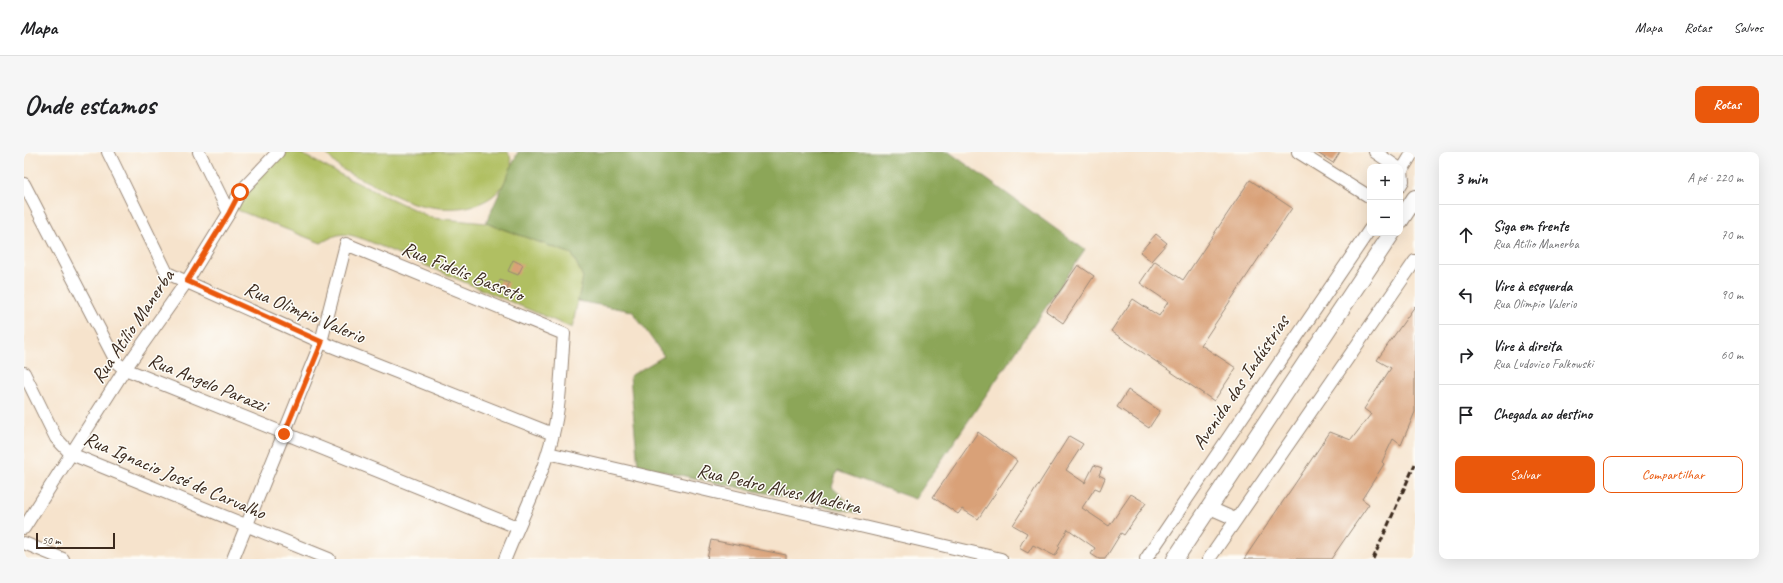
<!DOCTYPE html>
<html lang="pt">
<meta charset="utf-8">
<style>
:root{--surface:#fff;--page:#f6f6f6;--text:#202124;--muted:#757577;--line:#e0e0e0;--accent:#ea580c}
body{margin:0;font-family:Caveat,sans-serif;background:var(--page);color:var(--text)}
.controls{position:absolute;right:12px;top:12px;display:grid;overflow:hidden;border-radius:8px;box-shadow:0 4px 16px #0002}
.controls button{width:36px;height:36px;display:grid;place-items:center;padding:0;border:0;border-bottom:1px solid var(--line);background:var(--surface);color:var(--text);font:20px sans-serif}
.scale{position:absolute;left:12px;bottom:10px;width:79px;box-sizing:border-box;padding-left:4px;border:2px solid #3b2a1e;border-top:0;font-size:11px;line-height:14px;white-space:nowrap;color:#3b2a1e;-webkit-text-stroke:3px #fdfcf7;paint-order:stroke}
.stop{position:absolute;width:12px;height:12px;margin:-9px;border:3px solid #ea580c;border-radius:50%;background:#fff}
.stop.end{background:#ea580c;border-color:#fff;box-shadow:0 1px 4px #0008}
.list{margin:0;padding:0;list-style:none}
h2{display:flex;justify-content:space-between;align-items:center;height:52px;margin:0;padding:0 16px;font-size:17px}
h2 small{font-size:13px;font-weight:400;color:var(--muted)}
.list li{display:grid;grid-template-columns:26px 1fr auto;gap:12px;align-items:center;box-sizing:border-box;height:60px;padding:0 16px;border-top:1px solid var(--line)}
.list b{display:block;font-size:15px;white-space:nowrap}
.list p{margin:0;font-size:13px;white-space:nowrap;color:var(--muted)}
.list em{font-size:13px;font-style:normal;color:var(--muted)}
.actions{display:flex;gap:8px;padding:12px 16px}
.actions a{flex:1;padding:9px 0;border:1px solid var(--accent);border-radius:8px;text-align:center;font-size:14px;color:var(--accent)}
.actions .main{background:var(--accent);color:#fff}
.icon{flex:none;width:22px;height:22px;fill:none;stroke:currentColor;stroke-width:2;stroke-linecap:round;stroke-linejoin:round}
.map{position:relative;flex:none;width:1391px;height:407px;overflow:hidden;border-radius:8px}
header{display:flex;align-items:center;gap:24px;box-sizing:border-box;height:56px;padding:0 20px;background:var(--surface);border-bottom:1px solid var(--line)}
header strong{font-size:19px}
nav{display:flex;gap:22px;margin-inline-start:auto;font-size:14px}
.intro{display:flex;align-items:center;justify-content:space-between;box-sizing:border-box;height:96px;padding:0 24px}
h1{margin:0;font-size:28px}
.button{padding:10px 18px;border-radius:8px;background:var(--accent);color:#fff;font-size:14px;font-weight:700}
main{display:flex;gap:24px;padding:0 24px}
aside{flex:1;background:var(--surface);border-radius:8px;box-shadow:0 4px 16px #0002}
.map>svg:first-child{display:block}
.green{fill:#b0bf62;stroke:#767440}
.forest{fill:#8ca658;stroke:#64683b}
.building{fill:#d9a178}
.lines{fill:none;stroke-linecap:round;stroke-linejoin:round}
.minor-casing{stroke:#988675;stroke-width:14}
.major-casing{stroke:#988675;stroke-width:18}
.minor{stroke:#fff;stroke-width:12}
.major{stroke:#fff;stroke-width:16}
.rail{stroke:#3b2a1e;stroke-width:3;stroke-dasharray:6 3;stroke-linecap:butt}
.route{stroke:#ea580c;stroke-width:5}
.labels{text-anchor:middle;stroke-width:3;stroke-linejoin:round;paint-order:stroke}
.street-label{font-size:20px;fill:#3b2a1e;stroke:#fdfcf7}
</style>
<header>
<strong>Mapa</strong>
<nav><a>Mapa</a><a>Rotas</a><a>Salvos</a></nav>
</header>
<div class="intro"><h1>Onde estamos</h1><a class="button">Rotas</a></div>
<main>
<div class="map">
<svg width="1391" height="407" viewBox="0 0 1391 407">
<rect width="100%" height="100%" fill="#fdfcf7"/>
<filter id="ink" filterUnits="userSpaceOnUse"><feTurbulence type="fractalNoise" baseFrequency=".025" numOctaves="2"/><feDisplacementMap in="SourceGraphic" scale="8" xChannelSelector="R" yChannelSelector="G"/><feConvolveMatrix kernelMatrix="1 2 1 2 8 2 1 2 1" color-interpolation-filters="sRGB"/></filter>
<filter id="wash" filterUnits="userSpaceOnUse"><feTurbulence type="fractalNoise" baseFrequency=".012" numOctaves="4" result="noise"/><feDisplacementMap in="SourceGraphic" scale="16" xChannelSelector="R" yChannelSelector="G"/><feGaussianBlur stdDeviation="0.9" result="paint"/><feColorMatrix in="noise" values="0 0 0 0 0 0 0 0 0 0 0 0 0 0 0 0 0 1.4 0 .05"/><feComposite in="paint" operator="in"/></filter>
<g filter="url(#wash)">
<rect width="100%" height="100%" fill="#f6e3cc"/>
<g class="green">
<path d="M262,0h12l47,25 87,41 54,5 86,31 11,23 -11,51 -206,-88c-21,-7 -25,-9 -45,3l-86,-34 24,-36z"/>
<path d="M301,0h183c6,10 3,18 -2,28 -17,34 -65,32 -96,22 -13,-5 -26,-12 -38,-18 -10,-5 -21,-9 -30,-15 -7,-4 -12,-12 -17,-17z"/>
</g>
<path class="forest" d="M494,0h431l136,98 -170,249 -78,-28 -5,16 27,26 -221,-47 -8,-90 34,-20 -32,-45 -54,-10 5,-24 -11,-23 -86,-31z"/>
<g id="blocks">
<g class="building">
<path d="M1292,0h24l-7,11z"/>
<path d="M1226,28l42,28 -91,137 35,23 -22,33 -103,-70 22,-32 26,17 9,-14 -28,-19 15,-22 28,19z"/>
<path d="M1132,82l11,9 -16,18 -11,-9z"/>
<path d="M489,108l10,5 -5,10 -10,-4z"/>
<path d="M1054,113l16,11 -31,47 -17,-12z"/>
<path d="M476,128l9,3 -3,9 -10,-3z"/>
<path d="M1391,154v106l-14,33 -8,-6 -11,23 2,2 -22,35 7,5 -38,55h-87l86,-127 21,8 20,-26 -7,-5 27,-41 -14,-8z"/>
<path d="M1104,238l32,21 -11,17 -32,-21z"/>
<path d="M954,280l39,29 -39,58 -16,-10 -4,5 -25,-17z"/>
<path d="M1045,284l14,8 -17,26 19,13 9,-18 8,3 -3,7 6,3 -5,12 -5,-2 -13,20 27,18 22,-32 15,9 -22,32 -3,-2 -16,26h-6l-8,-5 4,-6 -27,-19 -10,17 2,1 -5,9 -22,-11 -5,8 -9,-5 8,-15 -14,-8z"/>
<path d="M687,388l75,15v4h-79z"/>
</g>
</g>
</g>
<g filter="url(#ink)">
<use href="#blocks" fill-opacity="0" stroke="#988675" stroke-width="1"/>
<g class="lines">
<defs>
<g id="minor">
<path d="M84,0l59,121 154,69 232,92"/>
<path d="M175,0l30,61"/>
<path d="M1274,0l72,45"/>
<path d="M1351,0l22,15"/>
<path d="M0,32l93,179 8,6 392,158"/>
<path d="M1376,34l3,-5 -1,-11 11,-18"/>
<path d="M0,221l32,65 15,16 258,105"/>
<path d="M524,301l453,106"/>
<path d="M1186,356l25,11"/>
<path d="M0,376l101,-159 62,-88 42,-68 11,-21 38,-40"/>
<path d="M0,391l39,16"/>
<path d="M209,407l88,-217 25,-98 218,90c-3,33 -3,68 -11,100 -10,43 -32,84 -48,125"/>
<path d="M1122,407l224,-330"/>
<path d="M1185,407l206,-298"/>
</g>
<g id="major">
<path d="M1376,69l15,-23"/>
<path d="M1151,407l217,-326"/>
</g>
</defs>
<use href="#minor" class="minor-casing"/>
<use href="#major" class="major-casing"/>
<use href="#minor" class="minor"/>
<use href="#major" class="major"/>
<path class="rail" d="M1349,407l42,-95"/>
</g>
</g>
<g class="lines" filter="url(#ink)">
<path class="route" d="M216,40l-11,21 -42,68 135,61 -38,92"/>
</g>
<g class="labels">
<g class="street-label">
<text transform="translate(439 119) rotate(22)" y="7">Rua Fidelis Basseto</text>
<text transform="translate(281 160) rotate(23)" y="7">Rua Olimpio Valerio</text>
<text transform="translate(108 174) rotate(-56)" y="7">Rua Atílio Manerba</text>
<text transform="translate(184 230) rotate(22)" y="7">Rua Angelo Parazzi</text>
<text transform="translate(1216 230) rotate(-56)" y="7">Avenida das Indústrias</text>
<text transform="translate(151 323) rotate(23)" y="7">Rua Ignacio José de Carvalho</text>
<text transform="translate(755 336) rotate(13)" y="7">Rua Pedro Alves Madeira</text>
</g>
</g>
</svg>
<div class="controls">
<button>+</button>
<button>−</button>
</div>
<div class="scale">50 m</div>
<div class="stop" style="left:216px;top:40px"></div>
<div class="stop end" style="left:260px;top:282px"></div>
</div>
<aside>
<h2>3 min<small>A pé · 220 m</small></h2>
<ul class="list">
<li><svg class="icon" aria-label="ahead" viewBox="0 0 24 24"><path d="M12 20V5M6 11l6-6 6 6"/></svg><div><b>Siga em frente</b><p>Rua Atílio Manerba</p></div><em>70 m</em></li>
<li><svg class="icon" aria-label="left" viewBox="0 0 24 24"><path d="M17 20v-9H6M10 6l-5 5 5 5"/></svg><div><b>Vire à esquerda</b><p>Rua Olimpio Valerio</p></div><em>90 m</em></li>
<li><svg class="icon" aria-label="right" viewBox="0 0 24 24"><path d="M7 20v-9h11M14 6l5 5-5 5"/></svg><div><b>Vire à direita</b><p>Rua Ludovico Falkowski</p></div><em>60 m</em></li>
<li><svg class="icon" aria-label="arrive" viewBox="0 0 24 24"><path d="M6 21V4h12l-3 4 3 4H6"/></svg><div><b>Chegada ao destino</b></div></li>
</ul>
<div class="actions"><a class="main">Salvar</a><a>Compartilhar</a></div>
</aside>
</main>
